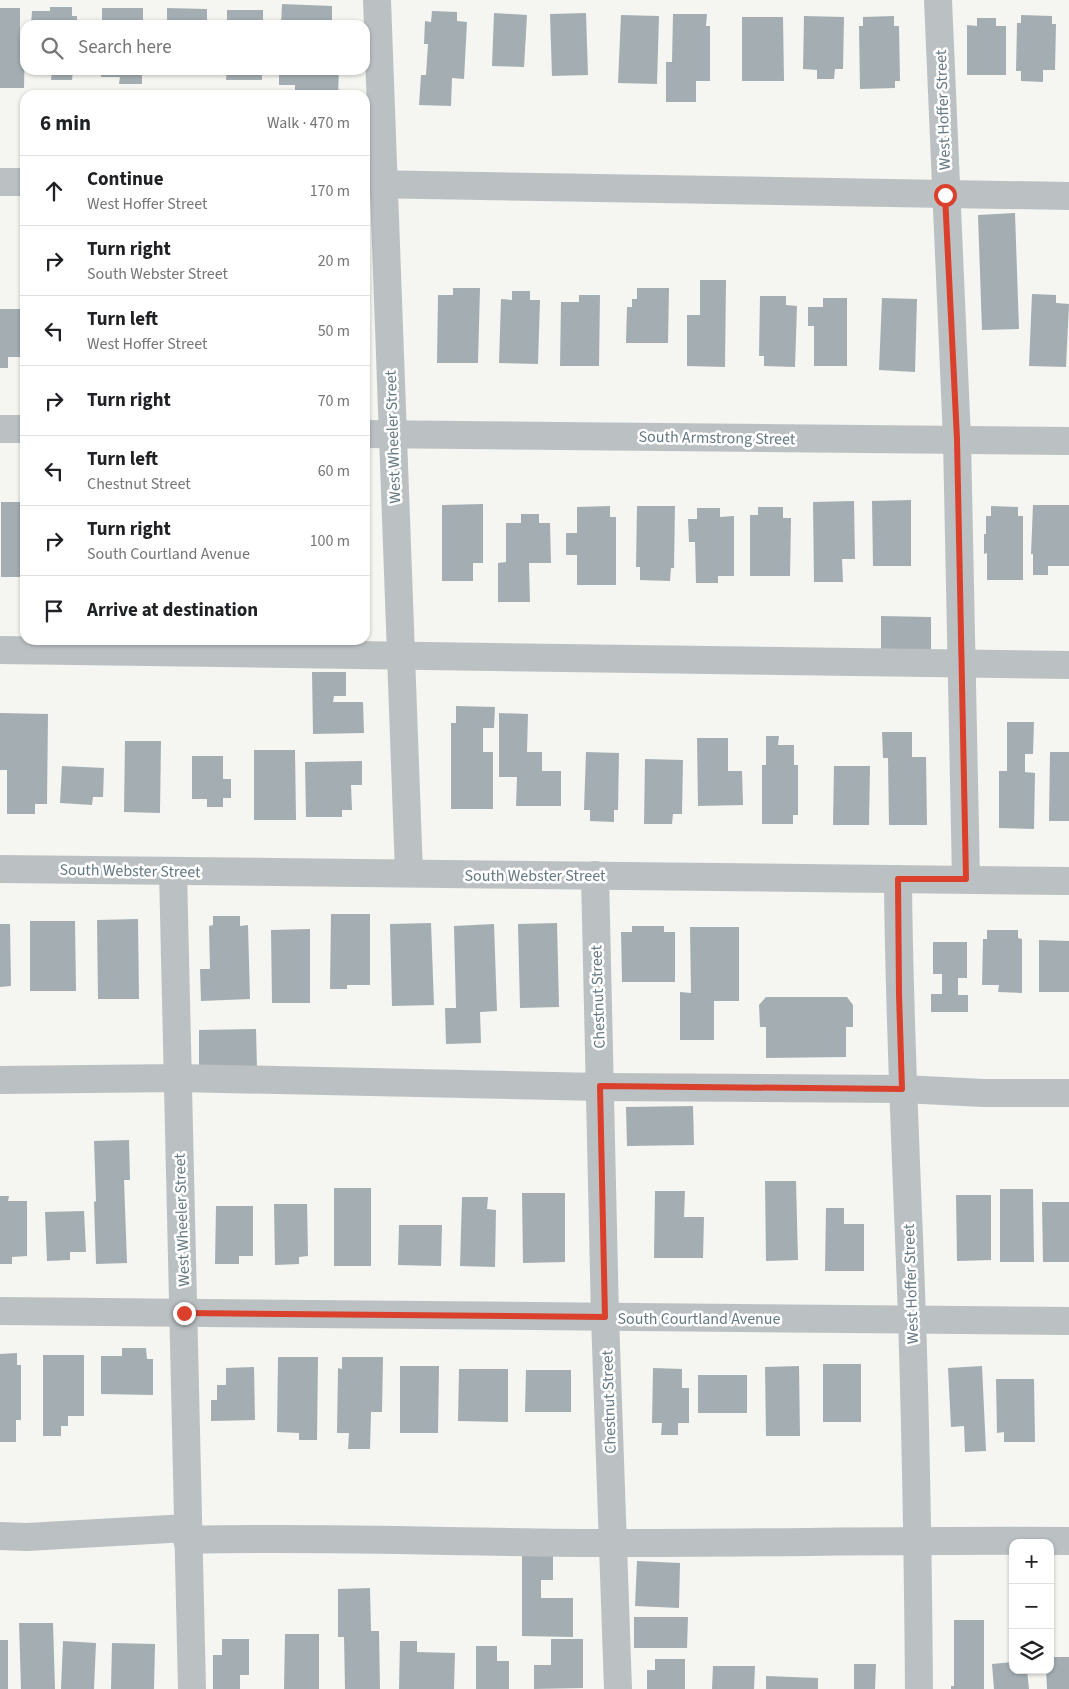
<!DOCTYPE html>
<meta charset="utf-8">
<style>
:root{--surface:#fff;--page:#f2f2f2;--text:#202124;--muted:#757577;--line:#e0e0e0}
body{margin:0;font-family:"Source Sans 3",sans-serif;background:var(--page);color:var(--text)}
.controls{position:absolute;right:15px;bottom:15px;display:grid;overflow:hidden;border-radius:10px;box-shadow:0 1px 4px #0004}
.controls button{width:45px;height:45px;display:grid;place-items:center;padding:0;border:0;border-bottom:1px solid var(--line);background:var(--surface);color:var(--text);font:25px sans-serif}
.stop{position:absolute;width:15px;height:15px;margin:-11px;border:4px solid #da402c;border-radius:50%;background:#fff}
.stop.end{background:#da402c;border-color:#fff;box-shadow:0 1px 5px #0008}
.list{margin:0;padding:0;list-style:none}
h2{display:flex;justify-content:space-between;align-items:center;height:65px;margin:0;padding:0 20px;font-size:21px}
h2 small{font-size:16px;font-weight:400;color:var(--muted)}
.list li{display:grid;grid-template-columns:32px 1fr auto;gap:15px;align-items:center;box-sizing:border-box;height:70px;padding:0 20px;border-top:1px solid var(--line)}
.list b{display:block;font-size:19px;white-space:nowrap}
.list p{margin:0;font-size:16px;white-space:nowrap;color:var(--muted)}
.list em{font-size:16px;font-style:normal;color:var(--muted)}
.icon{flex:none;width:28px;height:28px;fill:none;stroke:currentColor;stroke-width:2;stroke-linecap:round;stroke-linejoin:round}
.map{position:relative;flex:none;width:1069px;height:1689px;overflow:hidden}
.search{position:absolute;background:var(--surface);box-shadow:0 1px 4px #0004;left:20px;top:20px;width:350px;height:55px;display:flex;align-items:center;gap:12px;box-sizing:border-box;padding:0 18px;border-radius:15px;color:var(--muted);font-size:19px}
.panel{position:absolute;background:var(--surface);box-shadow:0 1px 4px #0004;left:20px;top:90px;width:350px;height:555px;border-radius:15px}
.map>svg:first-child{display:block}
.building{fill:#a4aeb2}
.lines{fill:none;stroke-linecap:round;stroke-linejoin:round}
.minor{stroke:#bbc1c3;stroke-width:28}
.route{stroke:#da402c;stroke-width:6}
.labels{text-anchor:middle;stroke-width:5;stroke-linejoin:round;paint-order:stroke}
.street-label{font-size:16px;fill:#657881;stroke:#fff}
</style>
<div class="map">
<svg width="1069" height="1689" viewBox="0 0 1069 1689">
<rect width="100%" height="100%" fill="#f5f5f1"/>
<g class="building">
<path d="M282,4l50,2v19h-51z"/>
<path d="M50,7h22v9h5v9h-46l1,-14h18z"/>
<path d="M0,8h20v25h5l-1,55h-24z"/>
<rect x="102" y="8" width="41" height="17"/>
<path d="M167,8l40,1v16h-40z"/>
<rect x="227" y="10" width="36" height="15"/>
<path d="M432,11l25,1v9l10,1 -3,57 -12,-1 -1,28 -32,-1 2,-30h5l2,-31h-4l1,-23 6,1z"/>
<path d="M494,13l33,2 -3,52 -32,-1z"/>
<path d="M586,13l2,62 -36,1 -2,-62z"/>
<path d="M673,14h34l-1,12h4v55h-14v21h-30v-40h6z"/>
<path d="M621,15l38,1 -2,68 -39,-1z"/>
<path d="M1021,15l31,1v8h4l-1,46h-12v12l-22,-1v-10h-5l1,-48h4z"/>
<path d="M804,16l40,1 -1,52h-8l-1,10h-17v-9l-14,-1z"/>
<path d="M894,16v10h5l1,55h-5v7l-35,1 -1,-63h4v-9z"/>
<path d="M742,17h41l1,64h-42z"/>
<path d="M977,18h19v8h10v49h-39v-50l10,1z"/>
<path d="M52,70h21l-1,10h-21z"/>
<path d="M101,70h41v14h-23l1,-7h-19z"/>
<path d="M227,70h35v10h-36z"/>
<path d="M279,70h60l-1,25h-43v-10h-16z"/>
<path d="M1015,213l4,116 -37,1 -4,-115z"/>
<path d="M700,280h26l-1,87 -38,-1v-51h13z"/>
<path d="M453,288h27l-2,75h-41l1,-68h15z"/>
<path d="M637,288h32l-1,55h-42l1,-36h5v-8h5z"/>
<path d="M512,291h18v9h10l-2,64 -39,-1 2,-64 11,1z"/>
<path d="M1032,294l24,1v8l13,1 -3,63 -37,-1z"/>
<path d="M579,295h21l-1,71h-39l1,-64h18z"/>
<path d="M760,296h26v9l11,1 -2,61 -31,-1v-10h-5z"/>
<path d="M823,298h24v68h-33v-40h-6v-19h15z"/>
<path d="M882,298l35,1 -2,73 -36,-2z"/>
<path d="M0,309h20v48h-12v11h-8z"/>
<path d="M911,500v66h-38l-1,-65z"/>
<path d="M854,501l1,58h-13l1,23h-29l-1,-80z"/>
<path d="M1,502h21l-1,7h4v57h-2v11h-22z"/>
<path d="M483,504v59h-10v18h-31v-76z"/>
<path d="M1033,505h36v61h-21v9h-15v-21h-2z"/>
<path d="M610,506v11h6v68h-39v-30h-11v-22h11v-26z"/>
<path d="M637,506h38l-1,62h-3l-1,13 -30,-1v-13h-4z"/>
<path d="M991,506l27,1v9h5v64h-36v-27l-3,1v-20h2v-18h5z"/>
<path d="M758,507h25v11h8l-1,58h-40v-61h8z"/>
<path d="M697,508h23v9l14,-1v60h-16v7h-22l-1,-41h-6l-1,-23h9z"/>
<path d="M521,514h18v9h11l1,40h-22l1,39h-32v-39l8,-1v-39h15z"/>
<path d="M881,616l50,1v38h-50z"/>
<path d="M312,672h34v24h-12l-1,6h30l1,31 -51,1z"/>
<path d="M456,706l39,1 -1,21h-11v24h10v57h-42v-86h5z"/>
<path d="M0,713l48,1 -1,90h-12v10h-28v-44h-7z"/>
<path d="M499,713l29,1 -1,38h15v19h19v35h-45l1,-29h-18z"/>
<path d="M1007,722h27l-1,32h-8v18l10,1 -1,56 -35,-1v-57h8z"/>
<path d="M882,732h30v25h14l1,68h-38l-1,-67h-5z"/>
<path d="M766,736h13l-1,9h16v20h4v50h-5v9h-31v-59h4z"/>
<path d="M697,738h31v33h14l1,34 -45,1z"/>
<path d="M125,741h36l-1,72 -36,-1z"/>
<path d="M254,750h41l1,70h-42z"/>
<path d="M586,752l33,1 -1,57h-4v12l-24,-1v-11h-6z"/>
<path d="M1050,752h19v69h-20z"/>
<path d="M192,756h31v23h8v19h-8v9h-16v-8h-15z"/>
<path d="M645,759l38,1 -1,54h-9l-1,10h-28z"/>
<path d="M362,761v24h-11l1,25h-10v7h-36l-1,-55z"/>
<path d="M62,766l42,2 -1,29h-10l-1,8 -32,-2z"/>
<path d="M834,766h36l-1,59h-36z"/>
<path d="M331,914h39v71h-23v4h-17z"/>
<path d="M213,916h27v10l8,-1 2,74 -49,2 -1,-32h10l-1,-43 4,-1z"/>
<path d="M138,919l1,80h-41l-1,-79z"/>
<path d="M30,921h45l1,70h-46z"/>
<path d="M431,923l3,82 -42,1 -2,-82z"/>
<path d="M557,923l2,84 -39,1 -2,-84z"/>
<path d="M0,924h10l1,62 -11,1z"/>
<path d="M494,924l3,87 -17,1 1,31 -35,1 -1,-36h11l-2,-82z"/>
<path d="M632,926h32v6h11v50h-53l-1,-50h11z"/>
<path d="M690,927h49v74h-25v39h-34v-48l11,1z"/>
<path d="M310,929v74h-38l-1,-73z"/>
<path d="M987,930h31v8l4,1v54l-24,-1 1,-7h-17l1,-46h4z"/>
<path d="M1039,940l30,1v51h-30z"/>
<path d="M933,942h34v36h-9v17h10v17h-37v-18h11v-20h-9z"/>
<path d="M766,997h81l6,8v22h-7v30l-80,1v-31h-6l-1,-22z"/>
<path d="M256,1029l1,40 -58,2v-41z"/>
<path d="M693,1106l1,39 -67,1 -1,-39z"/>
<path d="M129,1140l1,40h-6l3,83 -31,1 -2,-62 2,-1 -2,-60z"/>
<path d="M765,1181h31l2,79 -32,1z"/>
<rect x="334" y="1188" width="37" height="78"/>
<path d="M1000,1189h33l1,73h-34z"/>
<path d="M655,1191h30l-1,26h20l-1,41h-49z"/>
<path d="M522,1193h43v69l-42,1z"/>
<path d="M956,1195h35v65l-34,1z"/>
<path d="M0,1196h9l-1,5h19v55l-15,1v7h-12z"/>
<path d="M462,1197h26l-1,12 9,1 -1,57 -35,-1z"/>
<path d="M1042,1202h27v60h-26z"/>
<path d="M274,1204h33l1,52 -9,1v7l-24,1z"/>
<path d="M216,1206h37v50h-14v8h-24z"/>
<path d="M826,1208h18v16h20v47h-39z"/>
<path d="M84,1211l2,41h-16v8l-23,1 -2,-49z"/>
<path d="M399,1225h43l-1,41 -43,-1z"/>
<path d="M122,1348h24l1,11h6v36l-52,-1v-38h21z"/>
<path d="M17,1353v12h4v55h-5v22h-16v-88z"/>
<path d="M43,1355h41v61h-16v10h-7v10h-18z"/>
<path d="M278,1357h40l-1,83h-18v-7l-22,-1z"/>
<path d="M342,1357h41l-1,55h-11l-1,37h-22l1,-16h-12l1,-65 4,1z"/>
<rect x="823" y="1364" width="38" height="58"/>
<path d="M400,1366h39l-1,67h-38z"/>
<path d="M799,1366l1,70h-34l-1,-69z"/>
<path d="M982,1366l4,85 -21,1 -1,-26 -13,1 -3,-59z"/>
<path d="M254,1367l1,53 -44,1v-21h6v-15h9v-17z"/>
<path d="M653,1368l29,1v19h7v35h-11v12h-17l1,-12h-10z"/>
<path d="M459,1369h49v53l-50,-1z"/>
<path d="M526,1370h45v42h-46z"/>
<rect x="698" y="1375" width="49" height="38"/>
<path d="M996,1379h38l1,63h-31v-10l-7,1z"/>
<path d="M522,1552h31v28h-12v18h32v39l-51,-1z"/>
<path d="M637,1561l43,2 -1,45 -44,-2z"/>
<path d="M370,1588l1,43h8l1,58h-35l-1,-52h-6v-48z"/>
<path d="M634,1617h54l-1,31h-53z"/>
<path d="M954,1620h30v69h-33v-3h3z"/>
<path d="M19,1623h34l2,66h-34z"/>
<path d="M285,1634h34v55h-35z"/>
<path d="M222,1639h27v36h-9v14h-27v-34h9z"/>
<path d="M551,1639h32v49l-49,1v-24h17z"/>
<rect x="0" y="1640" width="8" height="49"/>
<path d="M63,1641l33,2 -2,46h-33z"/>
<path d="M400,1641h17v11l38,1 -1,36h-55z"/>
<path d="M112,1643l43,1 -1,45h-43z"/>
<path d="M476,1646h21v15h12v28h-33z"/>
<path d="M1050,1657h19v32h-22l-1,-19h4z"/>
<path d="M655,1659h30v30h-38v-19h8z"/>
<path d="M1013,1662v8h14l2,19h-35l-2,-25z"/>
<path d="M854,1664h22l-1,25h-21z"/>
<path d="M713,1666h42l-1,23h-42z"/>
<path d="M766,1676l52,2v11h-52z"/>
</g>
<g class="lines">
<g class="minor">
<path d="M377,0l32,873"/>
<path d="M938,0l19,439 9,440"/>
<path d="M0,182h25"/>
<path d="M366,184l703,12"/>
<path d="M0,429h25"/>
<path d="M365,434l704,7"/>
<path d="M0,650l1069,15"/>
<path d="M0,869l1069,12"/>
<path d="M173,871l19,818"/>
<path d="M595,875l10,442 13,372"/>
<path d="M898,879c1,147 9,293 14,439 4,124 6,247 7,371"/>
<path d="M0,1080l178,-2 422,9 302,2 82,4h85"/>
<path d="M0,1311l1069,10"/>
<path d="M0,1536l27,1 160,-9"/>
<path d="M187,1540c142,-4 284,3 426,3 152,0 304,-3 456,-2"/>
</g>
</g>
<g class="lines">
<path class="route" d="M184,1313l421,4 -5,-231 302,3 -3,-95 -1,-115h68l-9,-440 -12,-244"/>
</g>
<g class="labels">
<g class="street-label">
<text transform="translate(942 110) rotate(-92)" y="6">West Hoffer Street</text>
<text transform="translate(392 437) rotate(-92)" y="6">West Wheeler Street</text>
<text transform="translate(717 437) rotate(1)" y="6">South Armstrong Street</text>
<text transform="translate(130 870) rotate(1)" y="6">South Webster Street</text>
<text x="535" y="881">South Webster Street</text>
<text transform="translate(597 997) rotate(-92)" y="6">Chestnut Street</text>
<text transform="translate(181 1220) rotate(-92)" y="6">West Wheeler Street</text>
<text transform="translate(910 1284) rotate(-92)" y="6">West Hoffer Street</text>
<text x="699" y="1324">South Courtland Avenue</text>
<text transform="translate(608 1402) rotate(-92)" y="6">Chestnut Street</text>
</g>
</g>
</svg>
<div class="controls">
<button>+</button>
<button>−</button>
<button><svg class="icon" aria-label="layers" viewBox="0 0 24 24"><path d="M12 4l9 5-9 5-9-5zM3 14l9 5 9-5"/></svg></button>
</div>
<div class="stop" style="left:945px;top:195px"></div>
<div class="stop end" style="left:184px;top:1313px"></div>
<div class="search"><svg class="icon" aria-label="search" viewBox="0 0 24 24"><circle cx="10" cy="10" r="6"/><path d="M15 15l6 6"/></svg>Search here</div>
<section class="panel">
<h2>6 min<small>Walk · 470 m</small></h2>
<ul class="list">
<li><svg class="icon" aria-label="ahead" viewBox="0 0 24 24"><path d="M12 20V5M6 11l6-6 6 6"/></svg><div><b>Continue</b><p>West Hoffer Street</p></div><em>170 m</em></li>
<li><svg class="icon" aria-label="right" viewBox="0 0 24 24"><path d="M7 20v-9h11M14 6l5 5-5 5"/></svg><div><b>Turn right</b><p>South Webster Street</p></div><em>20 m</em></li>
<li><svg class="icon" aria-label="left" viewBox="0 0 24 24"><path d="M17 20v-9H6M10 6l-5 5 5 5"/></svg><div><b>Turn left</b><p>West Hoffer Street</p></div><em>50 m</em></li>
<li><svg class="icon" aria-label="right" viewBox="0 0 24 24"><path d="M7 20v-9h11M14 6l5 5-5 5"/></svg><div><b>Turn right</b></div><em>70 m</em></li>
<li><svg class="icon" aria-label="left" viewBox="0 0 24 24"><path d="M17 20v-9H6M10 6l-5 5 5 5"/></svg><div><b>Turn left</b><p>Chestnut Street</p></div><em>60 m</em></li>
<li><svg class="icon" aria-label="right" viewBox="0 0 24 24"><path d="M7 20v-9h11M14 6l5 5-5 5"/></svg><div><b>Turn right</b><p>South Courtland Avenue</p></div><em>100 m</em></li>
<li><svg class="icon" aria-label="arrive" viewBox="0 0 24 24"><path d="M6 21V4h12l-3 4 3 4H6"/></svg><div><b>Arrive at destination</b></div></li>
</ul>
</section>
</div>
